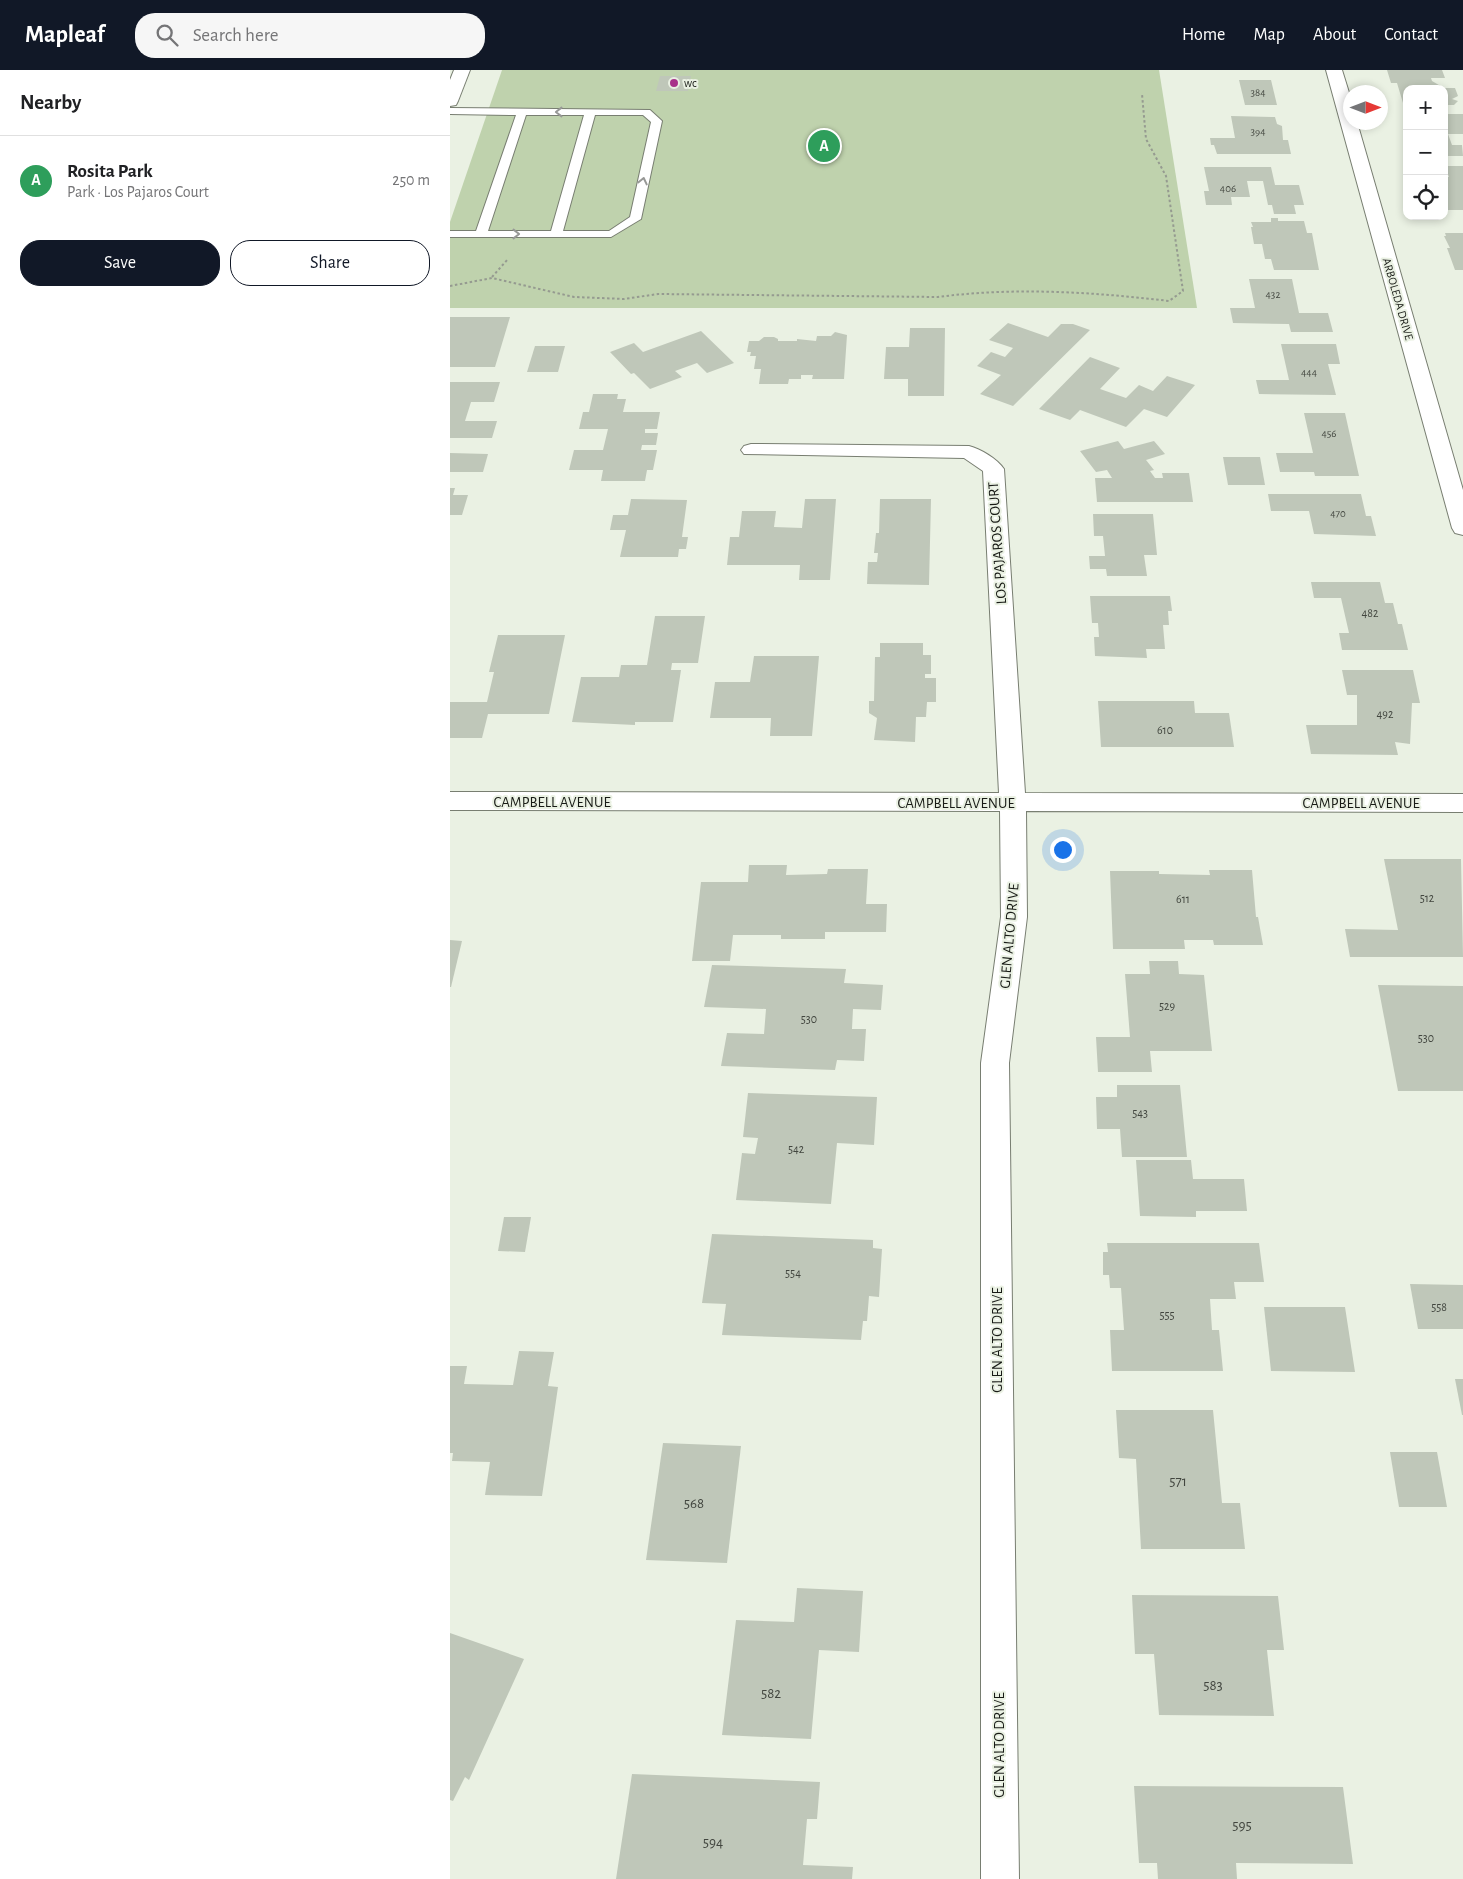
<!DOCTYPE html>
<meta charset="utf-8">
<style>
:root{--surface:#fff;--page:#f6f6f6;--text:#202124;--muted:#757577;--line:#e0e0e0;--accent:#111827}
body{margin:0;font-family:"Alegreya Sans",sans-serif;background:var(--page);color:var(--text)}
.controls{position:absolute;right:15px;top:15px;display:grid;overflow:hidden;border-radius:10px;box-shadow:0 2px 8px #0003}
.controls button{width:45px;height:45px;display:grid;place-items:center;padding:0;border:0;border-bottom:1px solid var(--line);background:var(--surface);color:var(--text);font:25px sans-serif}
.compass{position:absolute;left:893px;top:15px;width:45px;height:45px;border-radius:50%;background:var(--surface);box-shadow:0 2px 8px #0003;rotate:90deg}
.you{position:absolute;left:612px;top:779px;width:18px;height:18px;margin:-12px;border:4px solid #fff;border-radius:50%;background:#1a73e8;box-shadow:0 0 0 8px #1a73e833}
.badge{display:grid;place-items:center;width:32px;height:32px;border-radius:50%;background:var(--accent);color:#fff;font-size:16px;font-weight:700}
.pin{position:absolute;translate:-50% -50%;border:2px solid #fff;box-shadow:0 1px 5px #0006}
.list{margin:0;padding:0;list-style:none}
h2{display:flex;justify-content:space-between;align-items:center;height:65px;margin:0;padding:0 20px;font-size:21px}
h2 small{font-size:16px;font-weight:400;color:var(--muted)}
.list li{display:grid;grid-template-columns:32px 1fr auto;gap:15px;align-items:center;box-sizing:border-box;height:90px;padding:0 20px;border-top:1px solid var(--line)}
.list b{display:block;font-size:19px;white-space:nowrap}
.list p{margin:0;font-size:16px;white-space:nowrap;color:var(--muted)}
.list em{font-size:16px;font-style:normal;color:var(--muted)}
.actions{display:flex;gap:10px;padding:15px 20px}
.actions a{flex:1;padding:11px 0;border:1px solid var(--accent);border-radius:20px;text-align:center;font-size:18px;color:var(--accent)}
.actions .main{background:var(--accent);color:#fff}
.icon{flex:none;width:28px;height:28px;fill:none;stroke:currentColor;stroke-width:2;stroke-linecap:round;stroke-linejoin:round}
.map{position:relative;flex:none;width:1013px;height:1809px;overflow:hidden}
header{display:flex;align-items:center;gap:30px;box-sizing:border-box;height:70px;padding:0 25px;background:var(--accent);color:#fff}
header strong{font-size:24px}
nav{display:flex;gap:28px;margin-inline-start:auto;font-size:18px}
.search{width:350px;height:45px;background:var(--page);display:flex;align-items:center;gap:12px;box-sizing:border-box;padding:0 18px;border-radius:20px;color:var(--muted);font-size:19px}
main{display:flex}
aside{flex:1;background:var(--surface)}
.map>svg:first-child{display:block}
.green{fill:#bfd2ad}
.building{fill:#bfc7b9}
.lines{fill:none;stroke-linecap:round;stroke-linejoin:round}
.lane-casing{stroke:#787e71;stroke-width:2}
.street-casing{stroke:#787e71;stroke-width:2}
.path{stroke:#959a90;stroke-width:2;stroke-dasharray:2.5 2.5;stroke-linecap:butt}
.lane{fill:#fff;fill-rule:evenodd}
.street{fill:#fff;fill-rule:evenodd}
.oneway{stroke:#979896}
.poi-dot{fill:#a8328a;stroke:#eaf1e3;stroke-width:2}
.labels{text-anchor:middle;stroke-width:4;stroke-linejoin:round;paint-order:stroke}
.far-number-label{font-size:11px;fill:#42463f}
.far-poi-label{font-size:12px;fill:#181b16;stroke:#eaf1e3;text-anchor:start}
.far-street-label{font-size:12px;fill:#181b16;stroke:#eaf1e3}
.number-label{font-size:12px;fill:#42463f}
.street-label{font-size:15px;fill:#181b16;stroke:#eaf1e3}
.near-number-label{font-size:15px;fill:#42463f}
</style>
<header>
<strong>Mapleaf</strong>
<div class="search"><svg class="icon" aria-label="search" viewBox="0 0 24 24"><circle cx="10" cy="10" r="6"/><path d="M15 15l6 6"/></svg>Search here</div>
<nav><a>Home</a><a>Map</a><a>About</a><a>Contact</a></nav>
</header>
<main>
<aside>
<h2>Nearby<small></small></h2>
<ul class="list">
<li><span class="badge" style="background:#2e9e5b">A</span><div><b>Rosita Park</b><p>Park · Los Pajaros Court</p></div><em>250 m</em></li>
</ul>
<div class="actions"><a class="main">Save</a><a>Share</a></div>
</aside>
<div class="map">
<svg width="1013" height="1809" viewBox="0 0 1013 1809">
<rect width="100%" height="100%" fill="#eaf1e3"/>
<path class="green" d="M52,0h657l38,238h-747v-86z"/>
<g class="building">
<path d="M937,0h55l3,8h-14l1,3 12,7h11l3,8 -6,3 6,2 -4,4h-10v-16h-37v14h-4l-6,-20h-6z"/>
<path d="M210,6h31l-3,15h-32z"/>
<path d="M789,10h32l6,25h-32z"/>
<path d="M994,44h19v20h-15l4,11h10l1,11h-19z"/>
<path d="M781,46l44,1 2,7 5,2 1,14h5l3,14h-74l-3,-9h-3l-1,-7h25z"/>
<path d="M995,96h18v44h-19v-33h5z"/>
<path d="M754,97h67l4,18h24l5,20h-10l2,9h-22l-2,-9h-4l-5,-24h-16l3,16h-19l1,8h-26l-2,-14h5z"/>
<path d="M821,148h7v3h26l3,12h5l7,37h-45l-3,-11h-6l-3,-15h-8l-3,-17h2l-2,-5h20z"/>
<path d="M995,163h18v37h-8l-8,-22h3l-6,-12h2z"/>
<path d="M799,209h43l7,34h29l5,19h-42l-2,-8 -56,-1 -3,-15h25z"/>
<path d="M0,247h60l-15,50h-45z"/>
<path d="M558,253l40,14 13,-13h12l17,6 -77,76 -33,-12 21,-19 -24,-9 14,-14 14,5 8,-9 -24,-8z"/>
<path d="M460,258h35l-1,68h-36v-17h-24l2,-32h23z"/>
<path d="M251,261l33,32 -27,10 -10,-10 -22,8 7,6 -32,12 -16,-16 -3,1 -21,-22 24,-9 9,9z"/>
<path d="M385,262l12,3 -3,44h-32l1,-4h-12v4h-12l-1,5h-29l2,-15h-7l2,-13h-6l1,-4h-4l2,-11h10l5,-4h10l4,2v2h19v-2l19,2 1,-5h14z"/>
<path d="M831,274h55l4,20h-12l8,31 -77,-1 -3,-14h33z"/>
<path d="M85,276h30l-7,26h-31z"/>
<path d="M640,287l30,11 -20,21 26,9 13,-13 14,6 14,-15 28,9 -28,32 -23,-8 -18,18 -46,-17 -10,10 -31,-11z"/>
<path d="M0,312h50l-6,20h-23l-6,19h32l-5,17h-42z"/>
<path d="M143,324h25l-1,5h9l-3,13h37l-3,17h-12v4h13l-2,12h-14l-1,5h16l-4,20h-6l-2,11h-44l2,-11h-34l5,-20h29l5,-21h-29l4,-17h6z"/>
<path d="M854,343h41l14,63h-44l-1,-4h-34l-4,-19h37z"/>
<path d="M668,371l6,8 30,-8 11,13 -19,6 8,10 -4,1 5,7h8l-1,-5h27l4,29h-96l-2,-24h17l-5,-8 -11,2 -16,-21z"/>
<path d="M0,383l38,1 -5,18h-33z"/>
<path d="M773,387h37l5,28h-37z"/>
<path d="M0,418h5l-2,7h15l-6,20h-12z"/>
<path d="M818,424h93l5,22h5l5,20 -62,-2 -5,-23h-38z"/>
<path d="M181,429l56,1 -5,37h6l-2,12h-7l-1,8h-58l6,-27h-16l3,-15h15z"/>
<path d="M355,429h31l-6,81h-31l1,-15h-73l3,-28h9l3,-26h34l-2,16 28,1z"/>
<path d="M430,429h51l-2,86 -62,-1 1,-22h9l1,-9h-4l2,-20h3z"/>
<path d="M643,444h60l4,41h-13l3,21h-40l-1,-7h-16l-1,-13h16l-2,-20h-9z"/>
<path d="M861,512h69l5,21h8l5,21h4l6,26h-66l-3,-17h10l-8,-35h-27z"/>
<path d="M640,526h80l2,15h-4l1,14h-6l2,24h-19l1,9 -52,-2 -1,-19h5l-1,-14h-6z"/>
<path d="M205,546h50l-7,47h-26l-1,7h10l-8,52h-38v3l-63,-3 9,-45h38l2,-12h26z"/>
<path d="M48,565h67l-16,79h-61l-6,24h-32v-36h37l7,-30h-5z"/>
<path d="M430,573h43v12h8v19h-6v4h11v24h-9l-1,15h-10l-1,25 -41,-2 3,-22 -8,-5v-12h5l1,-44h5z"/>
<path d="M304,586h65l-7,80h-42l1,-18h-61l5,-36h35z"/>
<path d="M892,600h71l7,33h-8l-2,41 -15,-2 3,13 -87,-1 -5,-29h51v-30h-10z"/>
<path d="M648,631h96l1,12h34l5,34h-133z"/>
<path d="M934,789h77l2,98h-113l-5,-28 53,1z"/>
<path d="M299,795h38l-1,10 41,-1 1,-5h40l-2,35h21l-1,28h-61v7h-44v-4h-48l-3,26h-38l9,-79h47z"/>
<path d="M759,800h43l4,47h2l5,28h-49l-1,-5h-29l1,9h-72l-3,-78h49v3l51,1z"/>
<path d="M0,870l12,1 -11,46h-1z"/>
<path d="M699,891h29l1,13 25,1 8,76h-62l2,21h-54l-2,-35h34l-5,-63h25z"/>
<path d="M262,895l134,4 -2,14 39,2 -2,25 -28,-1 -1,20h14l-2,32 -27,-1 -2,10 -114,-4 6,-33 37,1 2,-25 -62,-2z"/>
<path d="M928,915l85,1v105h-65z"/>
<path d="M667,1015h63l7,72h-65l-2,-28h-23l-1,-32h21z"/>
<path d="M298,1023l129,4 -3,48 -37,-2 -6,61 -95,-4 6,-47 13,1 3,-16 -15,-1z"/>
<path d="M686,1090h55l2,19h51l3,32h-51v6l-56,-1z"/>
<path d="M54,1147h27l-6,35 -27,-1z"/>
<path d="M262,1164l161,6v8l9,1 -3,48 -10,-1 -2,25h-4l-2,19 -139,-5 4,-31 -24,-1z"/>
<path d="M657,1173h152l5,39h-30l2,17h-26l2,31h7l4,41h-111l-2,-41h14l-3,-42h-11l-1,-13h-6v-23h5z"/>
<path d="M960,1214l53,1v44h-45z"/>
<path d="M814,1237h81l10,65 -84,-1z"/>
<path d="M69,1281l35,1 -6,34 10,1 -16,109 -57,-1 5,-33 -38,-1 1,-8h-3v-87h17l-3,18 49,1z"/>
<path d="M1005,1309h8v36h-1z"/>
<path d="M666,1340h97l9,93h18l5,46h-104l-5,-90 -17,-1z"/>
<path d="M213,1373l78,3 -14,117 -81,-3z"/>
<path d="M940,1382h47l10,55h-48z"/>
<path d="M347,1518l66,3 -4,61 -40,-2 -8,89 -89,-4 14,-115 58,2z"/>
<path d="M682,1525l146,1 6,54h-17l7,66 -115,-1 -5,-61h-19z"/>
<path d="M0,1563l74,26 -55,121 -4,-3 -12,24 -3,-1z"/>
<path d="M182,1704l188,8 -3,37h-10l-4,46 50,2 -1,12h-236z"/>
<path d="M684,1716l209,1 10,77 -117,-1 1,16h-79l-1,-16h-18z"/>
</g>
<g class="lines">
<defs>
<path id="lane" d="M0,38l200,2 12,11 -21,98 -30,18h-161v-6h26l40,-116 -66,-1zM76,45h58l-33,116h-63zM145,45h48l8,7 -21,95 -21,14h-46z"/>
<g id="street">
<path d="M4,0h16l-12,31 -2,4 -6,1v-26z"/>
<path d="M876,0h16l9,29v23h6l106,368v45l-8,-2 -3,-5z"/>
<path d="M301,374l218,2c12,3 28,13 35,23l21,324 438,1v18l-437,-1 1,106 -18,146 10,816h-38v-816l20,-146 -1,-106 -550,-1v-18l549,1 -16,-322 -19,-13 -220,-4 -3,-4 3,-4z"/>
</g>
</defs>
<use href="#lane" class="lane-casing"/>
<use href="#street" class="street-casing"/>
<g class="path">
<path d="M42,207l16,-18"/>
<path d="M0,216l42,-8 82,19 50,2 34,-5 280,3c76,-10 155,-5 231,4l14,-10 -17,-115 -20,-37 -4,-45"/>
</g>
<use href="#lane" class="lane"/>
<use href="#street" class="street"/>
</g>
<defs><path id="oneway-chevron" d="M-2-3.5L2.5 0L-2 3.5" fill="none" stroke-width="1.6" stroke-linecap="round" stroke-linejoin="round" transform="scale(1.25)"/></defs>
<g class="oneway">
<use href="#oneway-chevron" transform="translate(109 42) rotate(-180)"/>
<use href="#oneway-chevron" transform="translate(193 111) rotate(-77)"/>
<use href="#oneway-chevron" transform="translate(66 164)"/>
</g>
<circle class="poi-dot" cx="224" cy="13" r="5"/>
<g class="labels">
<g class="far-number-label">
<text x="808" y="26">384</text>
<text x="808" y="65">394</text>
<text x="778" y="122">406</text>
<text x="823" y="228">432</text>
<text x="859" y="306">444</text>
<text x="879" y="367">456</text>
<text x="888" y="447">470</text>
</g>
<g class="far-poi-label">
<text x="234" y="17">wc</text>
</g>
<g class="far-street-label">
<text transform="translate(948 229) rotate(74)" y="4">ARBOLEDA DRIVE</text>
</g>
<g class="number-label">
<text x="920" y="547">482</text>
<text x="935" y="648">492</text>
<text x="715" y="664">610</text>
<text x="977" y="832">512</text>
<text x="733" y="833">611</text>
<text x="717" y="940">529</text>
<text x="359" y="953">530</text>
<text x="976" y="972">530</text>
<text x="690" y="1047">543</text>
<text x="346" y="1083">542</text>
<text x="343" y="1207">554</text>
<text x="989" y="1241">558</text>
<text x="717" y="1249">555</text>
</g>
<g class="street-label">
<text transform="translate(547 473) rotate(-94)" y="5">LOS PAJAROS COURT</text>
<text x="102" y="737">CAMPBELL AVENUE</text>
<text x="506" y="738">CAMPBELL AVENUE</text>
<text x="911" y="738">CAMPBELL AVENUE</text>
<text transform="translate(559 866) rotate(-85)" y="5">GLEN ALTO DRIVE</text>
<text transform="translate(547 1270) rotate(-90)" y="5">GLEN ALTO DRIVE</text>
<text transform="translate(549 1675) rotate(-90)" y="5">GLEN ALTO DRIVE</text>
</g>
<g class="near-number-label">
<text x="728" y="1416">571</text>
<text x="244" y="1438">568</text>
<text x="763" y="1620">583</text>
<text x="321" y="1628">582</text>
<text x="792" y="1760">595</text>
<text x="263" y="1777">594</text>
</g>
</g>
</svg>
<div class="controls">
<button>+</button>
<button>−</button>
<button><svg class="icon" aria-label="locate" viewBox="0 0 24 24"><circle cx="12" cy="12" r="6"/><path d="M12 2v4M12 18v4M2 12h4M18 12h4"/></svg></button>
</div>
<svg class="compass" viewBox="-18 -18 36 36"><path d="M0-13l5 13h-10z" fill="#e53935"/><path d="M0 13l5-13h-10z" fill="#757577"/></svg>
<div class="you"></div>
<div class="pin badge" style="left:374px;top:76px;background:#2e9e5b">A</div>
</div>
</main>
